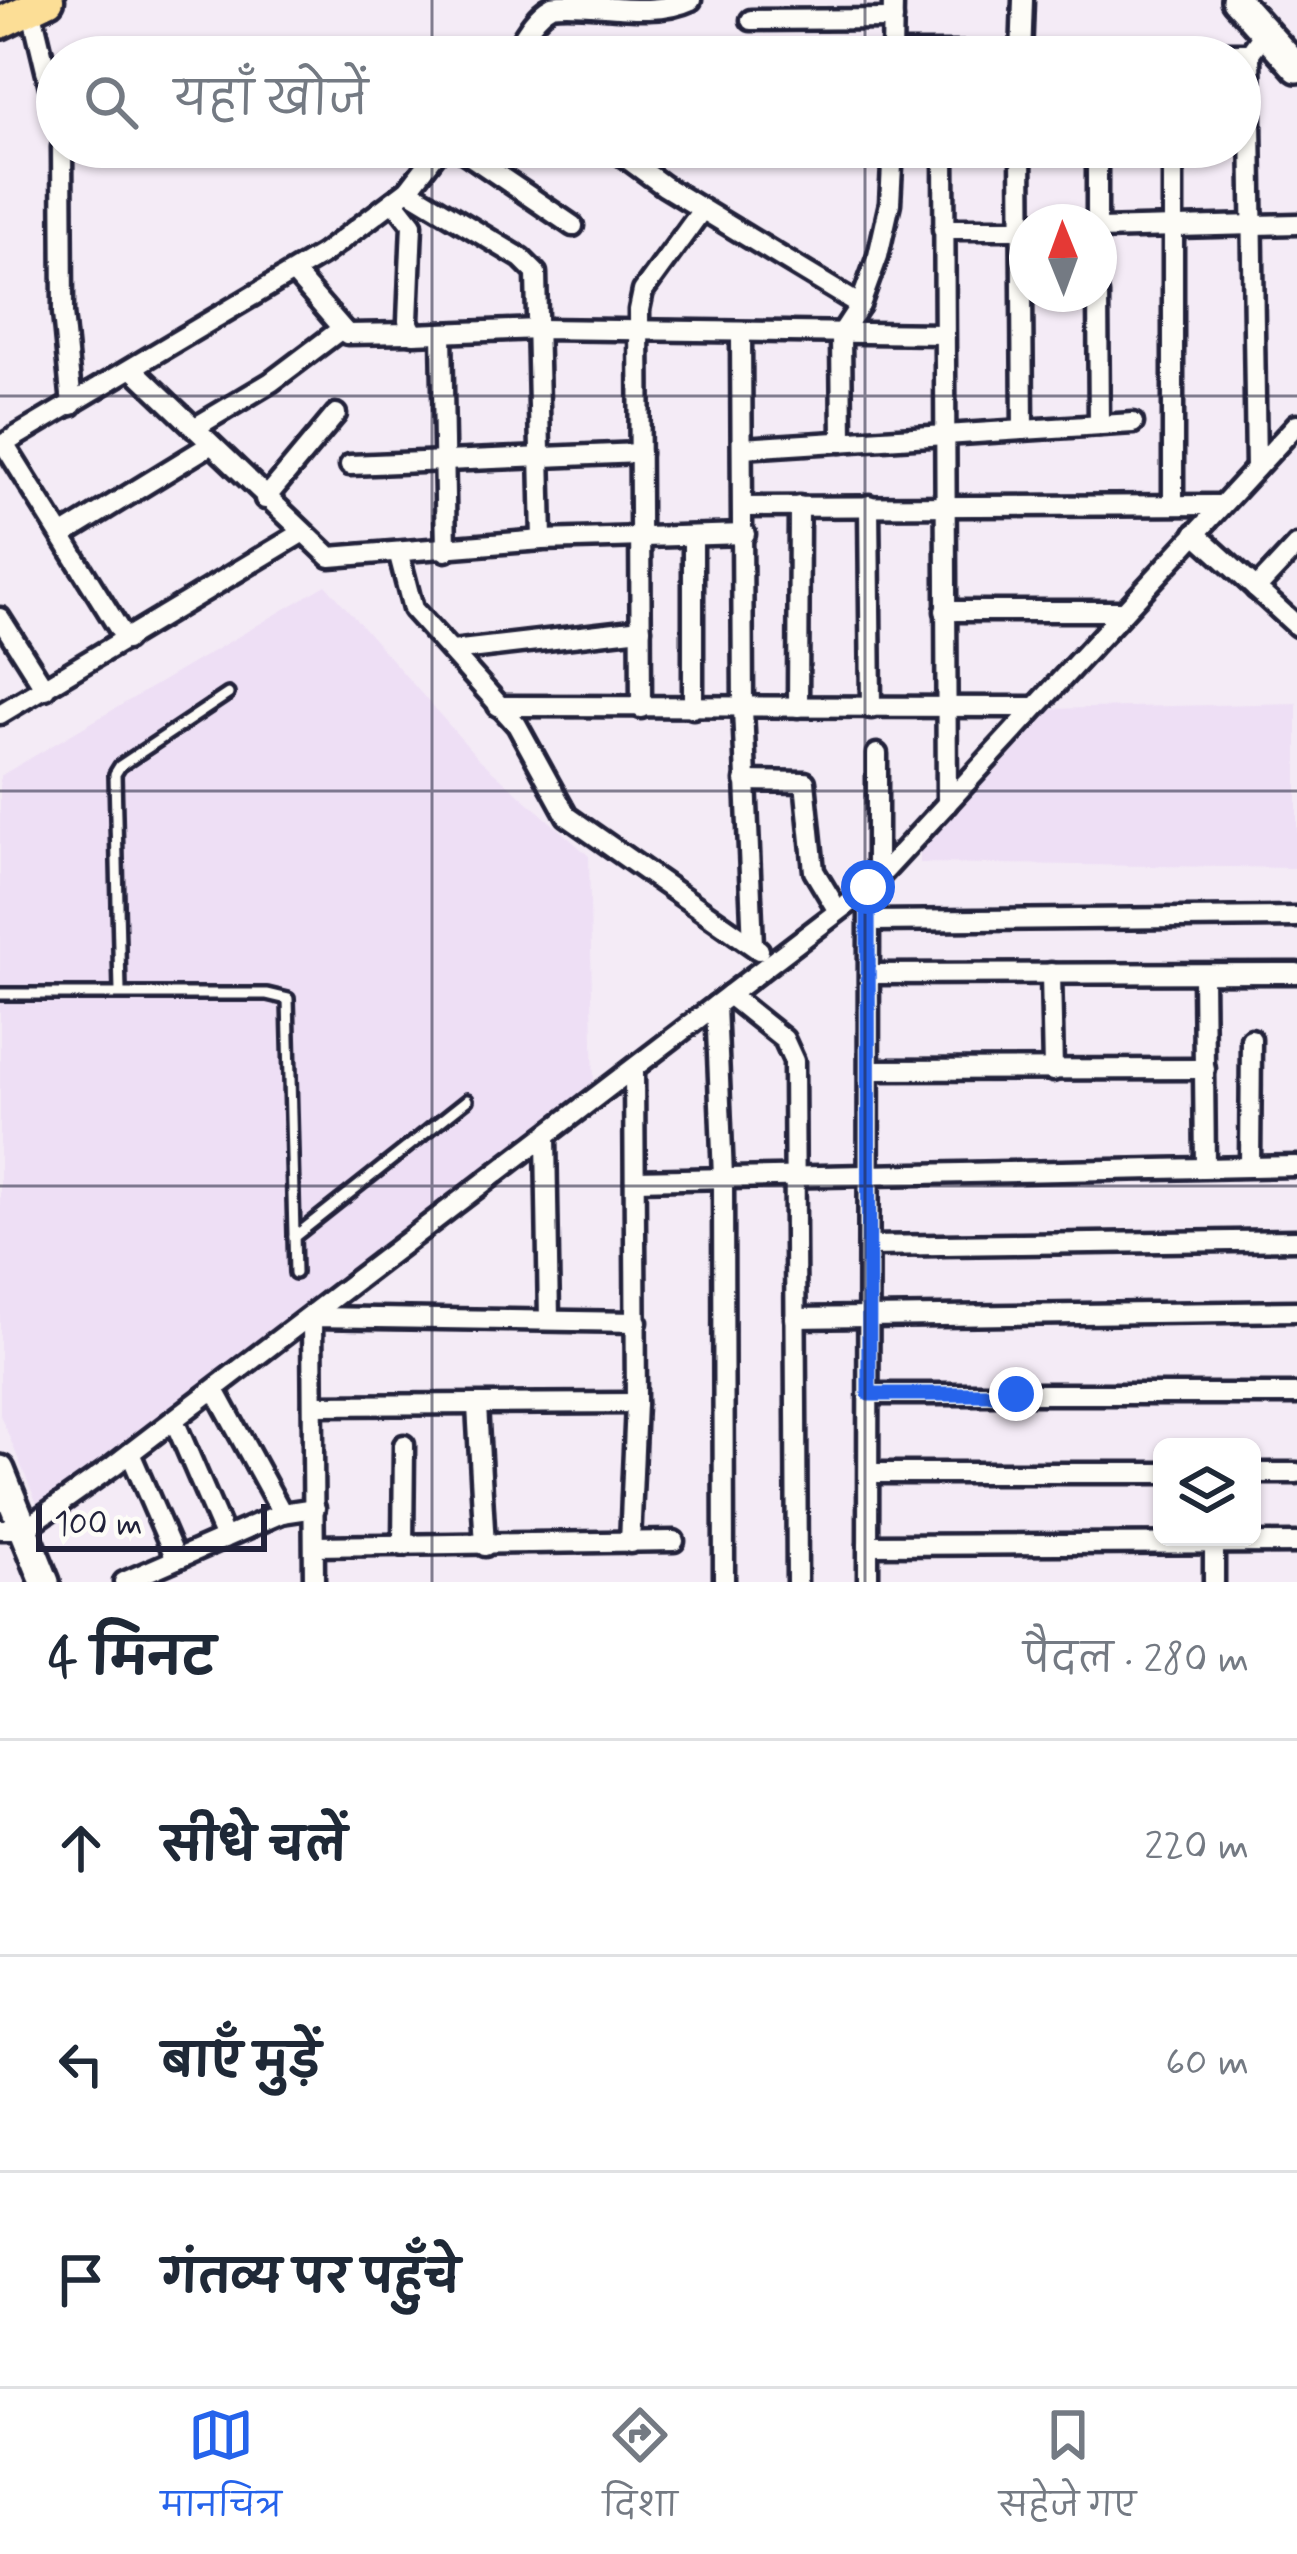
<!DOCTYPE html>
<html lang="hi">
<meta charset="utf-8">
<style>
:root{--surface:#fff;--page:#f6f6f7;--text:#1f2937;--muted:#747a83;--line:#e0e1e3;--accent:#2563eb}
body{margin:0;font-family:Mynerve,"Playpen Sans Deva",sans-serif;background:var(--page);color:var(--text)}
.controls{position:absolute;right:36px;bottom:36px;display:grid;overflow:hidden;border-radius:18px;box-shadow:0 3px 9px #0004}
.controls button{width:108px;height:108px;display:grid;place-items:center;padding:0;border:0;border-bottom:3px solid var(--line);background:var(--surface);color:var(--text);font:60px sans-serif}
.compass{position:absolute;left:1009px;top:204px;width:108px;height:108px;border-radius:50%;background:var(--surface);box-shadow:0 3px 9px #0004;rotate:359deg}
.scale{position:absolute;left:36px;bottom:30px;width:231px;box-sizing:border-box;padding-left:12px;border:6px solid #22223b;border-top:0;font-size:33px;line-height:42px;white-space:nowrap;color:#22223b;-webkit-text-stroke:9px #fdfcf7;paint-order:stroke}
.stop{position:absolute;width:36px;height:36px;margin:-27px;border:9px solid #2563eb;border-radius:50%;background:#fff}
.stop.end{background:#2563eb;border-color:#fff;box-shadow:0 3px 12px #0008}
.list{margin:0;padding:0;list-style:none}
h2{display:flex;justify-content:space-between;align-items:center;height:156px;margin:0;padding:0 48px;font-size:51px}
h2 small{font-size:39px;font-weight:400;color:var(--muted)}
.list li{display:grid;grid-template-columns:78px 1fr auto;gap:36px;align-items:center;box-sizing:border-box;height:216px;padding:0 48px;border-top:3px solid var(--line)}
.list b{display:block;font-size:45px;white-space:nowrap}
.list em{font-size:39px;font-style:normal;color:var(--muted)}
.icon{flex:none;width:66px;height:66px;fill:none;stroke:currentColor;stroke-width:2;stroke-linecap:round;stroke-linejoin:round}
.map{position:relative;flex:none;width:1297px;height:1582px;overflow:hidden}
.search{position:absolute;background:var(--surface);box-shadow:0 3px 9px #0004;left:36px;right:36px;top:36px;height:132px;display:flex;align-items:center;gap:30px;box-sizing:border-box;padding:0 42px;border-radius:66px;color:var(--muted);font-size:45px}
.sheet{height:804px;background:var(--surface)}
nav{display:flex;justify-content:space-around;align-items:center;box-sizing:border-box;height:168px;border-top:3px solid var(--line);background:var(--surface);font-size:33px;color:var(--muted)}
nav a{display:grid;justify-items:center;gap:6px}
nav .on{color:var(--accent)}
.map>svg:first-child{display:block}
.built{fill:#eedff5}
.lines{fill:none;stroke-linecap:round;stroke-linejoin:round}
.lane-casing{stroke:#22223b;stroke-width:18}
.street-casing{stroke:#22223b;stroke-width:27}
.secondary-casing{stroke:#22223b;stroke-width:36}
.primary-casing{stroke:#22223b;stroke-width:39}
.lane{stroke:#fdfcf7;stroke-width:9}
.street{stroke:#fdfcf7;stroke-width:18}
.secondary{stroke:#fdfcf7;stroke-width:27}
.primary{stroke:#fcde96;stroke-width:30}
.route{stroke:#2563eb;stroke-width:15}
.grid{fill:none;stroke:#22223b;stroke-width:3;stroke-opacity:0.55}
</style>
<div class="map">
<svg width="1297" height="1582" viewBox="0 0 1297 1582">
<rect width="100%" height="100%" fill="#f4ebf6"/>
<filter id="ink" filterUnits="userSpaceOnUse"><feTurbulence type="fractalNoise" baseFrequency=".00833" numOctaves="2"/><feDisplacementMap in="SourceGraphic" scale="24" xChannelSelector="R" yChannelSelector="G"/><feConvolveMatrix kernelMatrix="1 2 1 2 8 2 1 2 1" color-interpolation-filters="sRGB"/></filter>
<g filter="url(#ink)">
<g class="built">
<path d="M326,585l152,173 111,98 5,232 -553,425 -41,-98v-639z"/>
<path d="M1297,703v165l-377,-5v-17l127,-137z"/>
</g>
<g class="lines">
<defs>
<g id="lane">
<path d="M120,992l-5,-218 5,-8 108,-72"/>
<path d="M0,994h267l21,5 7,274"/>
<path d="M294,1237l173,-137"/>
</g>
<g id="street">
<path d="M31,8l26,108"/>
<path d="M751,20l142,-1"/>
<path d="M892,53h358"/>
<path d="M511,57c11,-17 22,-41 41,-51 36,-6 97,14 139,-6"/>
<path d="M892,57l1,-57"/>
<path d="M1021,57l2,-57"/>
<path d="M62,147l1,166 9,92"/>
<path d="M457,147l116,79"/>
<path d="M611,147l53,39 196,119"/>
<path d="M944,147l3,657"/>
<path d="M1021,147l2,283"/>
<path d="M1097,147v75"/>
<path d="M408,190l113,68 15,15 6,267"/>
<path d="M394,201l18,23 -4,97 6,13 124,-5 406,5"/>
<path d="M943,229h84"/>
<path d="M1099,229l198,-5"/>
<path d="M294,273l53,61 64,-1"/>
<path d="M1098,294l1,131"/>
<path d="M442,333l4,218"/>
<path d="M741,335l2,373 10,237"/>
<path d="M134,370l196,187 212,-17 203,-6"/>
<path d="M194,428l77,-46 69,-52"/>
<path d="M842,442l-1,-108 19,-29 18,-49 12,-53 3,-56"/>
<path d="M4,444l122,196"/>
<path d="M0,446l323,-192 85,-64 33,-43"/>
<path d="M743,448l390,-25"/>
<path d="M350,465l290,-12"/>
<path d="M1256,468l-6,-415 14,-20"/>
<path d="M265,499l71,-85"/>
<path d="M1173,503v-356"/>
<path d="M869,505l2,203"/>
<path d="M744,507l474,-2"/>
<path d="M1195,533l102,93"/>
<path d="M63,535l147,-90"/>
<path d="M399,555l14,54 104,116 50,91 192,134"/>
<path d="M1256,589l41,-44"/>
<path d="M945,611h179"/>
<path d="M0,618l45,71"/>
<path d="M452,651l189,-22"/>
<path d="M498,706l537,1"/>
<path d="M798,707l1,-201"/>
<path d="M641,708l-2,-398 4,-19 59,-81"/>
<path d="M693,708v-172"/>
<path d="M0,714l300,-180"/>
<path d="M745,781l60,1 9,89 24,40"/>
<path d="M877,880v-126"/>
<path d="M871,921l426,-4"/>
<path d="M1051,973l2,98"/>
<path d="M870,974l427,-1"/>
<path d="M1203,974l2,191"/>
<path d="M729,995l55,44 10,22 3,521"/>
<path d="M716,1005l7,172 1,405"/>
<path d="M871,1070l334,-1"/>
<path d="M546,1137l3,183"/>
<path d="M1250,1166l1,-127"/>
<path d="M635,1180l662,-14"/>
<path d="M870,1246l427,-6"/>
<path d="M795,1318l502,-7"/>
<path d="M215,1390l67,123"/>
<path d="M869,1394h428"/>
<path d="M313,1405l323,-2"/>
<path d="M477,1406l8,140"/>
<path d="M174,1420l51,118"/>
<path d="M130,1453l46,106"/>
<path d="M869,1473h293"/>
<path d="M1252,1473h45"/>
<path d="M0,1529h24l89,-63 756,-578 428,-464"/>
<path d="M630,1543l6,-140 -2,-334"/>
<path d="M1214,1543v39"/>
<path d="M868,1545l429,-2"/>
<path d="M315,1546l359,-5"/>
<path d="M403,1546l1,-101"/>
<path d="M124,1582l158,-69 33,-5"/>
<path d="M314,1582l-2,-265 325,5"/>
<path d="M868,1582l1,-694"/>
</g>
<g id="secondary">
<path d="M1236,0l61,68"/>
<path d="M0,1470l45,112"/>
</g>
<path id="primary" d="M0,23l48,-23"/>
</defs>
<use href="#lane" class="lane-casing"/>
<use href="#street" class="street-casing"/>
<use href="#secondary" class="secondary-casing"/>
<use href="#primary" class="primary-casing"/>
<use href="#lane" class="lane"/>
<use href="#street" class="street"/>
<use href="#secondary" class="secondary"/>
<use href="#primary" class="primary"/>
</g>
</g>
<g class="lines" filter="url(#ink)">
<path class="route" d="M868,887l1,507h147"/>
</g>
<path class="grid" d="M432,0v57M865,0v57M432,147v1435M865,147v1435M0,396h1297M0,791h1297M0,1186h1297"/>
</svg>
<div class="controls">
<button><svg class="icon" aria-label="layers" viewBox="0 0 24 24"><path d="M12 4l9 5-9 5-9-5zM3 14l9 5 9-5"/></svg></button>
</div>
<svg class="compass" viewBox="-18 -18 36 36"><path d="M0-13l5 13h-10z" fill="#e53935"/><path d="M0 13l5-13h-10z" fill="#747a83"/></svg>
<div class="scale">100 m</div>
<div class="stop" style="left:868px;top:887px"></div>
<div class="stop end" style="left:1016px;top:1394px"></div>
<div class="search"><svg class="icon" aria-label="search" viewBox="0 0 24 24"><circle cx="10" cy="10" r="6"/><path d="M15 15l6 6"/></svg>यहाँ खोजें</div>
</div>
<section class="sheet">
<h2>4 मिनट<small>पैदल · 280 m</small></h2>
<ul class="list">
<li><svg class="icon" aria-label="ahead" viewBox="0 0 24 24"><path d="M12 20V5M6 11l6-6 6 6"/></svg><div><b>सीधे चलें</b></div><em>220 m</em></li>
<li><svg class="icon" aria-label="left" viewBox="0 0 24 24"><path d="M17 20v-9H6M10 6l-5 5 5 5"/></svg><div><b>बाएँ मुड़ें</b></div><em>60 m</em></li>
<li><svg class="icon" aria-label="arrive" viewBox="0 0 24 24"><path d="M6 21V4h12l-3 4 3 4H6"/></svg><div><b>गंतव्य पर पहुँचे</b></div></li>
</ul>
</section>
<nav>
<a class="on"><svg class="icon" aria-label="map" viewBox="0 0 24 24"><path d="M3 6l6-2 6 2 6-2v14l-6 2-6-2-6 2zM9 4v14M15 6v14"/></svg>मानचित्र</a>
<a><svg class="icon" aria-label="directions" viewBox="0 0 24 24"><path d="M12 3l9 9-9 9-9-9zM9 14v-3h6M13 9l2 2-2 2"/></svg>दिशा</a>
<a><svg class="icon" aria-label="saved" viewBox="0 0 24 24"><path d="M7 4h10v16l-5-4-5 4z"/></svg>सहेजे गए</a>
</nav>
